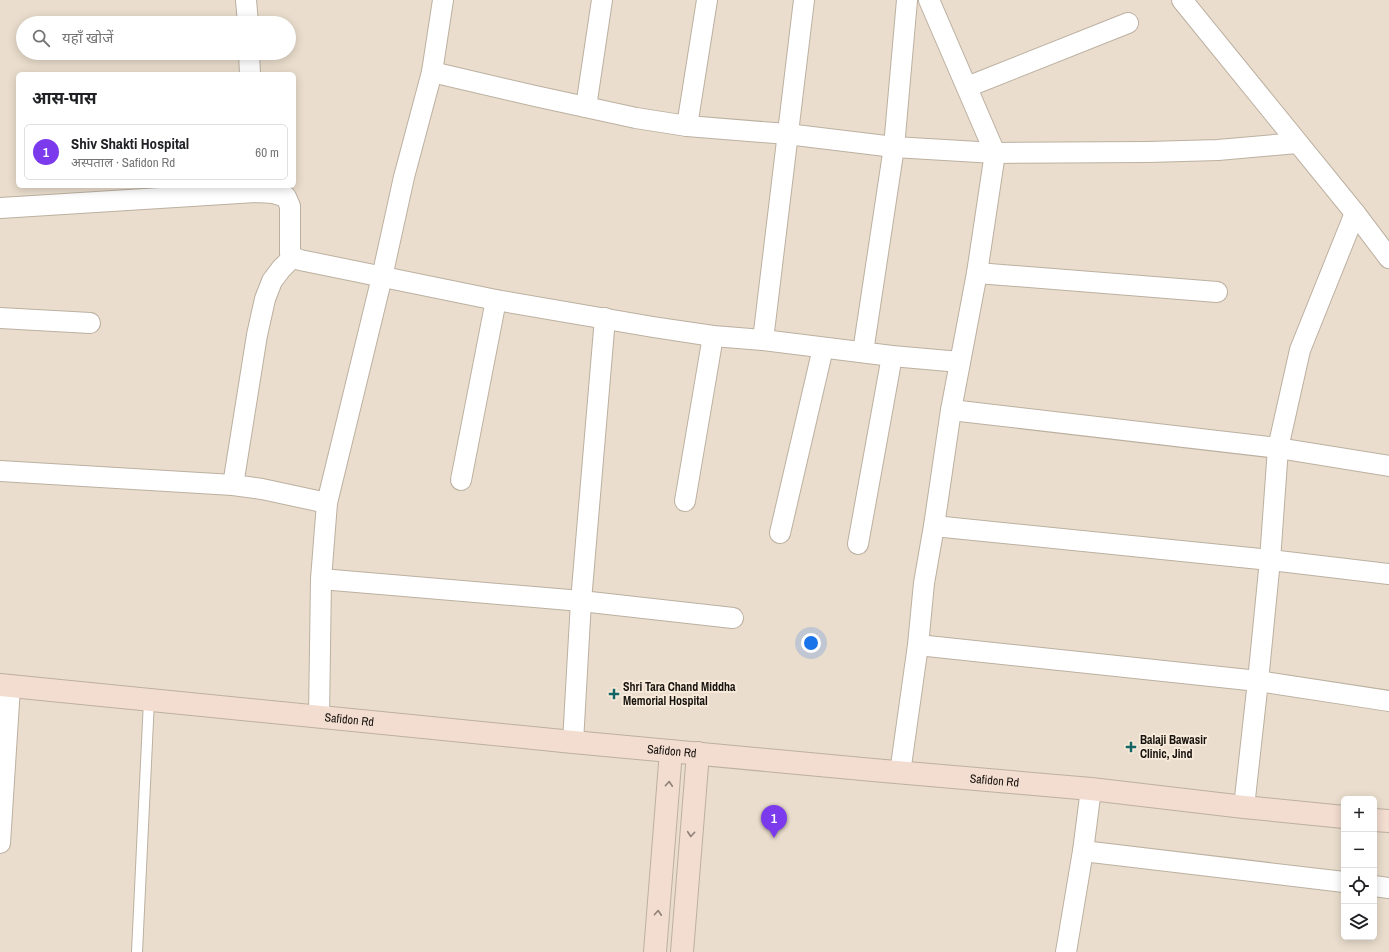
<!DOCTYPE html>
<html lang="hi">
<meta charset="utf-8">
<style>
:root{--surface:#fff;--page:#f2f2f2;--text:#202124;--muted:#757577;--line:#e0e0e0;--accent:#7c3aed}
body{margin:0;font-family:"Archivo Narrow","Noto Sans Devanagari",sans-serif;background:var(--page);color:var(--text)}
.controls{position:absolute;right:12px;bottom:12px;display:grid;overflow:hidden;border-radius:6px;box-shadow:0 2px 10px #0003}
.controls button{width:36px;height:36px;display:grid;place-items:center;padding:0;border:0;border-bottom:1px solid var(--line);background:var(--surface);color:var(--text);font:20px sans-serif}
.you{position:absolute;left:811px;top:643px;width:14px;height:14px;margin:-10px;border:3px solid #fff;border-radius:50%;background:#1a73e8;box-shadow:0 0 0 6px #1a73e833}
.badge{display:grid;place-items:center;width:26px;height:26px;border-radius:50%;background:var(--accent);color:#fff;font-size:13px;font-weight:700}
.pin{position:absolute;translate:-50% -33px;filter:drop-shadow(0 1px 2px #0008)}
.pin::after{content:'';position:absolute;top:21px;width:14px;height:12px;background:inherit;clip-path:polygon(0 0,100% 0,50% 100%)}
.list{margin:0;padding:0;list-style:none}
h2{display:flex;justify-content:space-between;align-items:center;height:52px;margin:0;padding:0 16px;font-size:17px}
h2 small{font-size:13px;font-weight:400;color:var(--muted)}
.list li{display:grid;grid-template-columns:26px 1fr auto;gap:12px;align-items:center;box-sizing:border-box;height:56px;margin:0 8px 8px;padding:0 8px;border:1px solid var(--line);border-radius:6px}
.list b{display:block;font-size:15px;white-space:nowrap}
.list p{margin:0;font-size:13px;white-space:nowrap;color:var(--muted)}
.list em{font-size:13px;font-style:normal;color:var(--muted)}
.icon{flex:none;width:22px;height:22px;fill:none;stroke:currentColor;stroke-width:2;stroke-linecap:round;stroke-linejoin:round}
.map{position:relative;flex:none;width:1389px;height:952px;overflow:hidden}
.search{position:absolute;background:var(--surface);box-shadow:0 2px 10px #0003;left:16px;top:16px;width:280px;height:44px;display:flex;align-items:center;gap:10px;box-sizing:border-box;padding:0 14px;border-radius:22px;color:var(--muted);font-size:15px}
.panel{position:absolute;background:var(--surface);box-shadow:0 2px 10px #0003;left:16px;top:72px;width:280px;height:116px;border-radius:6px}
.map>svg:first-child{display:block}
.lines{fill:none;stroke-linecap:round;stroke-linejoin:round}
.lane-casing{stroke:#bcb0a1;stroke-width:12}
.street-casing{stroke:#bcb0a1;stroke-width:22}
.secondary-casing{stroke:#bcb0a1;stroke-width:24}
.lane{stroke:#fff;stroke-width:10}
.street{stroke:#fff;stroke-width:20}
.secondary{stroke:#f3dcd0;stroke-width:22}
.oneway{stroke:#908178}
.poi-dot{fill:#166565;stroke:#f7eada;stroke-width:1.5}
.labels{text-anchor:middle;stroke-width:4;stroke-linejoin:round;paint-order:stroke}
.poi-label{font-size:12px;font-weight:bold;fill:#16120d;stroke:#f7eada;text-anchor:start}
.street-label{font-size:12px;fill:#16120d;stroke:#f7eada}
</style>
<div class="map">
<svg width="1389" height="952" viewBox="0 0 1389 952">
<rect width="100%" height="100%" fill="#eaddcd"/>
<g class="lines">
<defs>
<path id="lane" d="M137,952l12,-252"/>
<g id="street">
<path d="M246,0l2,23"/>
<path d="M1182,0l173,213 34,45"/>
<path d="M249,53l1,21"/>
<path d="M432,72l103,24 101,22 51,8 100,8 107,13 101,6 153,-1 70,-2 79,-7"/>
<path d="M967,87l161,-64"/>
<path d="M586,107l16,-107"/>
<path d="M687,126l20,-126"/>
<path d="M0,208l257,-16 16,1 13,4 4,9v47l3,4 7,3 196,40 157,27 60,9 50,4 129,16 68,6"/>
<path d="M977,273l240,19"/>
<path d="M0,318l90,5"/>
<path d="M763,340l41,-340"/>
<path d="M863,352l31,-205 13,-147"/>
<path d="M951,410l327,38 111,18"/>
<path d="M0,471l233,14 29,4 65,14"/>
<path d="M461,480l35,-180"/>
<path d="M233,485l24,-150 8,-36 7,-18 9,-12 12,-12"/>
<path d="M685,501l28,-165"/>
<path d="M934,526l336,34 119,14"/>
<path d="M780,533l43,-185"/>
<path d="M858,544l34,-188"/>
<path d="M321,579l260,22 152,17"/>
<path d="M918,645l340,36 131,20"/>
<path d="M319,716l2,-137 6,-76 55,-226 22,-100 28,-105 11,-72"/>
<path d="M573,742l8,-141 24,-283"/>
<path d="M900,773l18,-128 6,-62 10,-57 17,-116 26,-137 18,-120 -66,-153"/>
<path d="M1244,807l14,-126 12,-121 8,-112 22,-98 55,-137"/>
<path d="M0,843l10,-156"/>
<path d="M1083,851l261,31"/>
<path d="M1374,886l15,2"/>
<path d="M1066,952l17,-101 8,-62"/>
</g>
<g id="secondary">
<path id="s1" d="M0,685l573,57 300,28 218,19 153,18 100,10"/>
<path d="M1374,820l15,1"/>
<path d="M655,952l16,-201"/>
<path d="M682,952l16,-199"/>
</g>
</defs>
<use href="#lane" class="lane-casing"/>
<use href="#street" class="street-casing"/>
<use href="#secondary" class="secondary-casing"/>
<use href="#lane" class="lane"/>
<use href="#street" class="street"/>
<use href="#secondary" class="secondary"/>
</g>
<defs><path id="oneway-chevron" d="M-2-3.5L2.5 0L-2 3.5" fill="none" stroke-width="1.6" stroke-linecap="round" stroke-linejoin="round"/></defs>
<g class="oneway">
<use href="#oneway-chevron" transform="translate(669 784) rotate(-86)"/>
<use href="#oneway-chevron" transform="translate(691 834) rotate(95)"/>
<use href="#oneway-chevron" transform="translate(658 913) rotate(-86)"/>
</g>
<g class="poi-dot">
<path d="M612 688h4v4h4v4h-4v4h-4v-4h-4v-4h4z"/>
<path d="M1129 741h4v4h4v4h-4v4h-4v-4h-4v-4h4z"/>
</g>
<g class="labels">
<g class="poi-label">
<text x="623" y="691">Shri Tara Chand Middha<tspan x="623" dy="14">Memorial Hospital</tspan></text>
<text x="1140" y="744">Balaji Bawasir<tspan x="1140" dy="14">Clinic, Jind</tspan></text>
</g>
<g class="street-label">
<text dy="4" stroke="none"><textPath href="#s1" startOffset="351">Safidon Rd</textPath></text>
<text dy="4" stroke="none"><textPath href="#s1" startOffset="675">Safidon Rd</textPath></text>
<text dy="4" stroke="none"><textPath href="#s1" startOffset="999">Safidon Rd</textPath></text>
</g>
</g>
</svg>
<div class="controls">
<button>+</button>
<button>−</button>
<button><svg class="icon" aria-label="locate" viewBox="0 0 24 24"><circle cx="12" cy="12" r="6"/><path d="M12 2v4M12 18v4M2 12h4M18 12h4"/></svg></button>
<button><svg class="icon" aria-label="layers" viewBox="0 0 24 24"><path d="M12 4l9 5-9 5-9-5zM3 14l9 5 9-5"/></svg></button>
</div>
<div class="you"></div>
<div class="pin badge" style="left:774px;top:838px">1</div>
<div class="search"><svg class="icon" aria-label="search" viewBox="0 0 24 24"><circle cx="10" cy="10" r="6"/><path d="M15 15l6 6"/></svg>यहाँ खोजें</div>
<section class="panel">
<h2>आस-पास<small></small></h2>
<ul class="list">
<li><span class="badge">1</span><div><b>Shiv Shakti Hospital</b><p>अस्पताल · Safidon Rd</p></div><em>60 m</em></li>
</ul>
</section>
</div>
